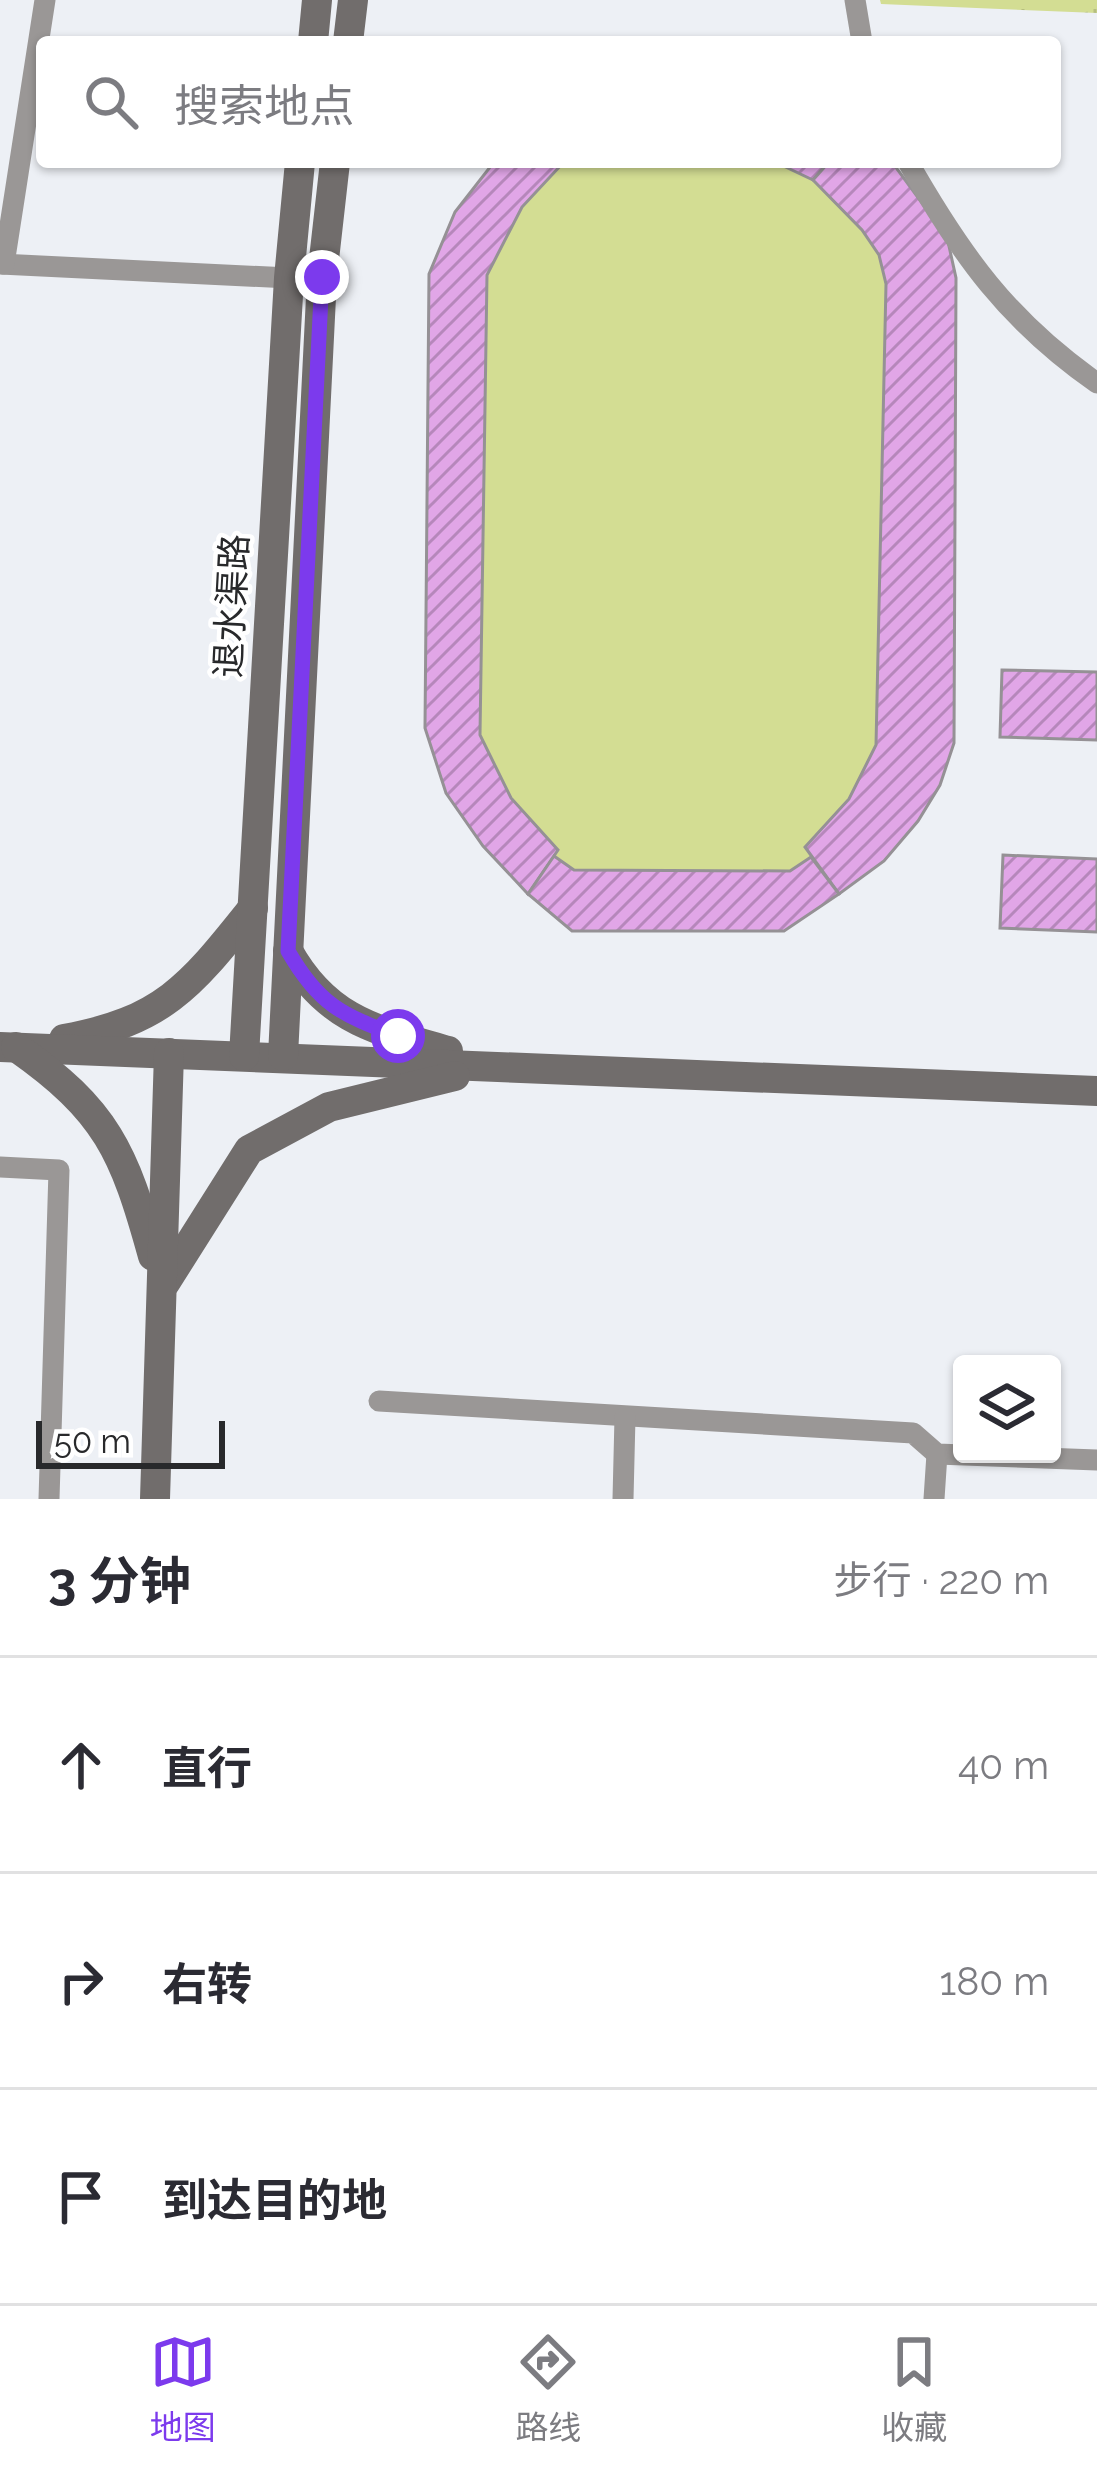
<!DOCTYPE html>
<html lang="zh">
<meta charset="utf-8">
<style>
:root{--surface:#fff;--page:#f7f7f7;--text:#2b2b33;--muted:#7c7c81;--line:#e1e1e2;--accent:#7c3aed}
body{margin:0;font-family:Raleway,"Noto Sans SC",sans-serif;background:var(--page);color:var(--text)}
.controls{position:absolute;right:36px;bottom:36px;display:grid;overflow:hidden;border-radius:12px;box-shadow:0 3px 9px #0004}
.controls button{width:108px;height:108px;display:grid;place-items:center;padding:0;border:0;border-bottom:3px solid var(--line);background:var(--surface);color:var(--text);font:60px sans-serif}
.scale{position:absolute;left:36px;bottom:30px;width:189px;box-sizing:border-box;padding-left:12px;border:6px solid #28292b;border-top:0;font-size:33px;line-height:42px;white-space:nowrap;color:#28292b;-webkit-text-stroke:9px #fff;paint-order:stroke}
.stop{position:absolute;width:36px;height:36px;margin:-27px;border:9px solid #7c3aed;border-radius:50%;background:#fff}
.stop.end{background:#7c3aed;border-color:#fff;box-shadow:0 3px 12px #0008}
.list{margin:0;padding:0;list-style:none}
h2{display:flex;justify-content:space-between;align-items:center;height:156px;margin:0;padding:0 48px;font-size:51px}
h2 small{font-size:39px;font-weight:400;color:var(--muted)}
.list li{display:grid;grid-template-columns:78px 1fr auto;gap:36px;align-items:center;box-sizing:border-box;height:216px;padding:0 48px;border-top:3px solid var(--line)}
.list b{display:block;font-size:45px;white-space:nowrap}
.list em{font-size:39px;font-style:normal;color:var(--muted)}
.icon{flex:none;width:66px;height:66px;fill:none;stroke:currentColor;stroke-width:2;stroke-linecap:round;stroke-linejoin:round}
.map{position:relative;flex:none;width:1097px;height:1499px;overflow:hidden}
.search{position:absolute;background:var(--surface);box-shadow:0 3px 9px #0004;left:36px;right:36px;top:36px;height:132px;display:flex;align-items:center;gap:30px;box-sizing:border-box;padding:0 42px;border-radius:12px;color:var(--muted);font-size:45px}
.sheet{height:804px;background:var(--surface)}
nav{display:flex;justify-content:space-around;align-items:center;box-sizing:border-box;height:168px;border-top:3px solid var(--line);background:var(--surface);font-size:33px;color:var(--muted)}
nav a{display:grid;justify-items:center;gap:6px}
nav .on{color:var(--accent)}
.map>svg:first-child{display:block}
.grass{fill:#d3dd93}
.park{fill:url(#park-tufts)}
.building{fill:url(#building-hatch);stroke:#959195;stroke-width:3}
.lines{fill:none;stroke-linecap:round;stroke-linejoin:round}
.street{stroke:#9a9796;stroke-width:21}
.secondary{stroke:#716d6c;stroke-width:30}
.route{stroke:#7c3aed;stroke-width:15}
.labels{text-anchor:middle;stroke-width:9;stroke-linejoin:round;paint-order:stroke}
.street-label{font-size:36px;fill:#28292b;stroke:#fff}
</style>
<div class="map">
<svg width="1097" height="1499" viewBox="0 0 1097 1499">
<defs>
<pattern id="park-tufts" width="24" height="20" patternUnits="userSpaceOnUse" patternTransform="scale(3)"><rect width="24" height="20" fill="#d3dd93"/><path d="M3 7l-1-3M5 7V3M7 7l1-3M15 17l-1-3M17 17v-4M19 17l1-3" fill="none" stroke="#b5be7f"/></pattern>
<pattern id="building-hatch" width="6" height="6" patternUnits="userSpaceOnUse" patternTransform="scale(3)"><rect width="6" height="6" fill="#e1a6e7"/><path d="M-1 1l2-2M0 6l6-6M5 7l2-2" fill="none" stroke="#b687bb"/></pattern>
</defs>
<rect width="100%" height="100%" fill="#edf0f5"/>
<path class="grass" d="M494,162h397l31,38 32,543 -14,42 -56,76 -100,70h-212c-69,-58 -123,-114 -147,-203l4,-454 26,-62z"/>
<path class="park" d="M880,0h217v13l-216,-9z"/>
<g class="building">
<path d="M494,162l69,1 -41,44 -35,68 -7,460 31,63 47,52 -30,44 -45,-48 -37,-53 -21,-65 4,-454 26,-62z"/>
<path d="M775,162h54l-16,18z"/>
<path d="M829,162h63l55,75 9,41 -2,465 -14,42 -22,36 -34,40 -45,33 -34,-47 44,-48 27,-54 10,-461 -7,-29 -17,-25 -49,-50z"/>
<path d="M1002,670l95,2v68l-97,-3z"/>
<path d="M1003,855l94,4v73l-97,-4z"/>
<path d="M554,856l20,14 216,1 21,-14 28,37 -55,37h-212l-44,-37z"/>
</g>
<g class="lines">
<g class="street">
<path d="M855,0l7,42"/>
<path d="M908,162c53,93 100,159 189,221"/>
<path d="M0,264l289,14"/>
<path d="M4,264l41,-264"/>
<path d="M0,1167l59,3 -10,329"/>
<path d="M379,1401l534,32 24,21 160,6"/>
<path d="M623,1499l2,-82"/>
<path d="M934,1499l3,-45"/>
</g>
<g class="secondary">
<path d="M313,42l4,-42"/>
<path d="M348,42l5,-42"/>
<path d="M288,951c39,70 89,79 160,100"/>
<path d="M64,1039c101,-18 128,-55 189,-131"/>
<path d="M0,1047l1097,44"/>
<path d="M16,1047c91,64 108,104 137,209"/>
<path d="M244,1056l45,-778 11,-116"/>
<path d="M283,1056l39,-779 13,-115"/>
<path d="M165,1283l84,-133 80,-43 126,-31"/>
<path d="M155,1499l14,-446"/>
</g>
</g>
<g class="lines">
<path class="route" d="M322,277l-34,674c31,54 54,64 110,85"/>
</g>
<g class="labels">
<g class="street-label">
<text transform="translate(231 606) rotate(-87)" y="13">退水渠路</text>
</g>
</g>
</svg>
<div class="controls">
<button><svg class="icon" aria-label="layers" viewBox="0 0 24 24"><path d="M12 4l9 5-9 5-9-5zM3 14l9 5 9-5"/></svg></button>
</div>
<div class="scale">50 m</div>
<div class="stop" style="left:398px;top:1036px"></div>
<div class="stop end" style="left:322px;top:277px"></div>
<div class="search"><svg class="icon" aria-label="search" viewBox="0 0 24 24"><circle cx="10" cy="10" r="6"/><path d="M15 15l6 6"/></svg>搜索地点</div>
</div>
<section class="sheet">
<h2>3 分钟<small>步行 · 220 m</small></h2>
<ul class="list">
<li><svg class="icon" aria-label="ahead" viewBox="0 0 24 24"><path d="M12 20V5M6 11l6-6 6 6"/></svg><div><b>直行</b></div><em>40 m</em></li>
<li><svg class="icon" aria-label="right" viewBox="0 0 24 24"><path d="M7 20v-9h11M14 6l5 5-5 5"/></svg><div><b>右转</b></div><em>180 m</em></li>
<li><svg class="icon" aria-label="arrive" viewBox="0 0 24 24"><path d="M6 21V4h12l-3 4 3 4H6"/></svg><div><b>到达目的地</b></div></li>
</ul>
</section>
<nav>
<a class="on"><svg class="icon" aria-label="map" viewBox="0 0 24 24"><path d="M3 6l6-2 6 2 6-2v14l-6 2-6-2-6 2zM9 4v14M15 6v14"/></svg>地图</a>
<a><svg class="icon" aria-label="directions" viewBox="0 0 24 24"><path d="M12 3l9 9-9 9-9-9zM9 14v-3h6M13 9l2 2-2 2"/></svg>路线</a>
<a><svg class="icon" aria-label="saved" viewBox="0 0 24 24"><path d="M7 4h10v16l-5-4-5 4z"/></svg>收藏</a>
</nav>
